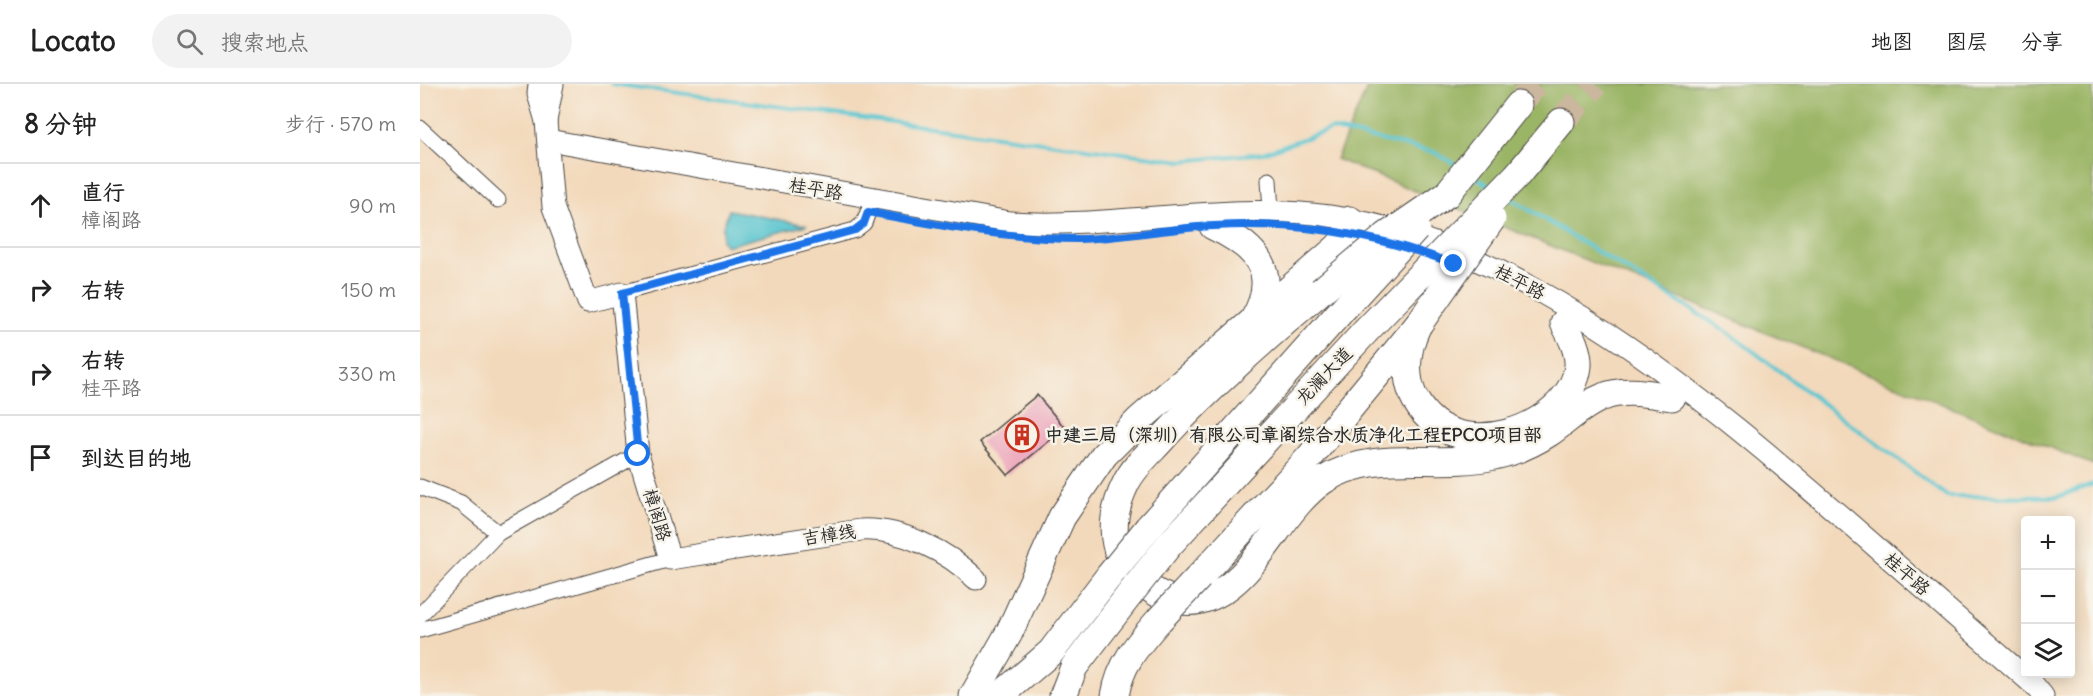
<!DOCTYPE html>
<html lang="zh">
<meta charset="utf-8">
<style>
:root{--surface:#fff;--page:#f2f2f2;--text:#222;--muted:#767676;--line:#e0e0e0}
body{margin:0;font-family:Delius,"LXGW WenKai TC",sans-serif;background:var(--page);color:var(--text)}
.controls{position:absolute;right:18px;bottom:18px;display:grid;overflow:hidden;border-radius:6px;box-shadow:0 3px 15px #0003}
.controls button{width:54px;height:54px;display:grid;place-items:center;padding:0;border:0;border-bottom:2px solid var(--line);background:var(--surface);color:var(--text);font:30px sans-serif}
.stop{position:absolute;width:18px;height:18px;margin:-14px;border:4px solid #1a73e8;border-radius:50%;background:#fff}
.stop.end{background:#1a73e8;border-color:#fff;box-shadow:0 2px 6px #0008}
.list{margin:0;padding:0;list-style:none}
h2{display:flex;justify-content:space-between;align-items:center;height:78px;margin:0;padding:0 24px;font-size:26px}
h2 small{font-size:20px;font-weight:400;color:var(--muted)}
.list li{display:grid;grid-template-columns:39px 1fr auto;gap:18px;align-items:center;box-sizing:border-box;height:84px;padding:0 24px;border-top:2px solid var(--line)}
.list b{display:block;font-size:22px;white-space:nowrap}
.list p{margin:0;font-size:20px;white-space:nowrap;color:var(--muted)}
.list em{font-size:20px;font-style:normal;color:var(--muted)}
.icon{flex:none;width:33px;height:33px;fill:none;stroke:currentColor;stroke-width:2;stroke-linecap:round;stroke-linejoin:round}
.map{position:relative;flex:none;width:1673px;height:612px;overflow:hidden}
header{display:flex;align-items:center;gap:36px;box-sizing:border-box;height:84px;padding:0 30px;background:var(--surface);border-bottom:2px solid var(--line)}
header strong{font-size:28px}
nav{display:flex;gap:33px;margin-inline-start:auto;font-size:21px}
.search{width:420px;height:54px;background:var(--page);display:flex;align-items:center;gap:15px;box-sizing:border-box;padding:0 21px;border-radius:33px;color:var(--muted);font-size:22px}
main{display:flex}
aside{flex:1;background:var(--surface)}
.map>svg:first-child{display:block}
.forest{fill:#9bb566;stroke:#637048;stroke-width:1.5}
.water{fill:#58c5d0;stroke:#42787e;stroke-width:1.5}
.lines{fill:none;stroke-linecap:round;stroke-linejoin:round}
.stream{stroke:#58c5d0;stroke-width:4}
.building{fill:#eb9fb7}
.highway-tunnel{stroke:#cbb69e;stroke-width:27;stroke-dasharray:27 14;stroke-linecap:butt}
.street-casing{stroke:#494541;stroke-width:17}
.secondary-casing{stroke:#494541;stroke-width:23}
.highway-casing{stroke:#494541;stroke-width:29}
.street{stroke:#fff;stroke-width:15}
.secondary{stroke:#fff;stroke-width:21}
.highway{stroke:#fff;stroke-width:27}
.highway-bridge-casing{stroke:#494541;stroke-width:29;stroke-linecap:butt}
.highway-bridge{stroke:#fff;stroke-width:27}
.route{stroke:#1a73e8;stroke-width:8}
.labels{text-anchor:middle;stroke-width:5;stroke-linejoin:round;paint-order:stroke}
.street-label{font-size:18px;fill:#2b2b2b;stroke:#f7f3e8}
.poi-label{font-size:18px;font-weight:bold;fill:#2b2b2b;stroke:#f7f3e8;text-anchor:start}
</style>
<header>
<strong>Locato</strong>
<div class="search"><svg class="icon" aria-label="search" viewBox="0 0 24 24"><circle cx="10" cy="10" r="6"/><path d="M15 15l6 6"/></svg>搜索地点</div>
<nav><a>地图</a><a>图层</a><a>分享</a></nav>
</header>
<main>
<aside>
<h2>8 分钟<small>步行 · 570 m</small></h2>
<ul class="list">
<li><svg class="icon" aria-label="ahead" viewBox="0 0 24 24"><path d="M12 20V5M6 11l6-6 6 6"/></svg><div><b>直行</b><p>樟阁路</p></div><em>90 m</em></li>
<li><svg class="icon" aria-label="right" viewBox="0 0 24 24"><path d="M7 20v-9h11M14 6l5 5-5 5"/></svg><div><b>右转</b></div><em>150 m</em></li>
<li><svg class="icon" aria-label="right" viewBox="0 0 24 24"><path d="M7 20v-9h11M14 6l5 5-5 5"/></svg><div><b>右转</b><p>桂平路</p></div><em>330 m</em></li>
<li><svg class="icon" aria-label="arrive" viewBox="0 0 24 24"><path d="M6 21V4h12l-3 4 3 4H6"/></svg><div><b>到达目的地</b></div></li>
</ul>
</aside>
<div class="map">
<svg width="1673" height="612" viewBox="0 0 1673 612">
<rect width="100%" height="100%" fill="#f7f3e8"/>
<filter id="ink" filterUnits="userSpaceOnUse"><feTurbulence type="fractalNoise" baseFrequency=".0167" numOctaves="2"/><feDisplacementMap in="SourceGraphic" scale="12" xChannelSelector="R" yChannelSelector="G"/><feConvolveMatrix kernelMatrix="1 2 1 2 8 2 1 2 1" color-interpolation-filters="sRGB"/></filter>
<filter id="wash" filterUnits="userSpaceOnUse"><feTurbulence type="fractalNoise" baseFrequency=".008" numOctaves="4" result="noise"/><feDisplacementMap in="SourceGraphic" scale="24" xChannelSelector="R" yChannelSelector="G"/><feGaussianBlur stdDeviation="1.35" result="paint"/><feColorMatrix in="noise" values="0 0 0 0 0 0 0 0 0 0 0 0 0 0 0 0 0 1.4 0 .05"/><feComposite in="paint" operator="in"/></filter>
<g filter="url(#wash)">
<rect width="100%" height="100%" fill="#f3d9bb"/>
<path class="forest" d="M949,0h724v381l-757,-306z"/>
<path class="water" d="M309,126l78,15 -81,21 -4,-5 1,-14z"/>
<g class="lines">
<g class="stream">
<path d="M192,0l570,77 81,-8 68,-24 103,23 24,14"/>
<path d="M1054,92l17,11"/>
<path d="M1090,114l216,133 221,165 110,1 36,-13"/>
</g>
</g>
<g id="blocks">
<path class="building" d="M617,311l28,33 -57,47 -28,-33z"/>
</g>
</g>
<g filter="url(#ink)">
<use href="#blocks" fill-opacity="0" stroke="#494541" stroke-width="1.5"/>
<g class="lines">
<g class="highway-tunnel">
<path d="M1098,21l17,-21"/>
<path d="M1141,38l34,-38"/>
</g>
<defs>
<g id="street">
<path d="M0,44l78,72"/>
<path d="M849,96l2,31"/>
<path d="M202,209l233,-63 9,-7 4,-11"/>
<path d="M0,403l41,16 37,30"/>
<path d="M0,531l78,-82 140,-79"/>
<path d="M0,546l250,-71"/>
</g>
<g id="secondary">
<path d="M119,0l-1,10 8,27 7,-37"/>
<path d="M126,37l7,86 35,95 34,-9 16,161 32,105 191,-29c40,-2 86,21 115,49"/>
<path d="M128,56l462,82c107,7 212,-21 319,-6 194,27 378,184 522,309 61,53 122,106 183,160l9,11"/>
</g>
<g id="highway">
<path d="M1098,90l43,-52"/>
<path d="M1027,110l71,-89"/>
<path d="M793,142c43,20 68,46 41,93"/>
<path d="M901,207c-54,46 -108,93 -157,146 -12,14 -30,29 -38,46 -15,30 -19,67 8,92 18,18 40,31 67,25 54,-13 77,-90 123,-120 51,-33 114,-11 170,-24 20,-4 38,-12 55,-23 18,-12 33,-28 54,-36 21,-9 47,-3 69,0"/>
<path d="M996,245c-9,20 -12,45 -3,66 35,78 158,34 165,-29 1,-15 -7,-30 -14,-43"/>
<path d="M728,444l194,-218"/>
<path d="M748,462l197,-214"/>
<path d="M779,493l110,-119 109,-133"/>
<path d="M553,612l36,-63 53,-116 42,-62 35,-35 199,-173 8,-10 4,-17"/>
<path d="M580,612l51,-44 58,-76"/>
<path d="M643,612l11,-29 56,-73"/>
<path d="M695,612c5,-32 23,-52 44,-76"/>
</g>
</defs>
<use href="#street" class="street-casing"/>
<use href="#secondary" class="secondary-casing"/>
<use href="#highway" class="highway-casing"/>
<use href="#street" class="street"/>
<use href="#secondary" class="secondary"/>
<use href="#highway" class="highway"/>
<defs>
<g id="highway-bridge">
<path d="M901,207l65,-55 61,-42"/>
<path d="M922,226l74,-81"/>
<path d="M998,241l74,-106"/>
<path d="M945,248l153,-158"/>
<path d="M689,492l39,-48"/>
<path d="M710,510l38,-48"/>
<path d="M739,536l40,-43"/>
</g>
</defs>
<use href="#highway-bridge" class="highway-bridge-casing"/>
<use href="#highway-bridge" class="highway-bridge"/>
</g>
</g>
<g class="lines" filter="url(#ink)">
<path class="route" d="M218,370l-16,-161 233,-63 9,-7 4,-11c70,13 139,27 211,27 45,-1 90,-11 135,-13 83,-5 163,8 240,38"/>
</g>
<defs>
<symbol id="building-ring" viewBox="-11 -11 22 22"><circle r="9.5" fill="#f7f3e8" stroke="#c8321e" stroke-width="1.5"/><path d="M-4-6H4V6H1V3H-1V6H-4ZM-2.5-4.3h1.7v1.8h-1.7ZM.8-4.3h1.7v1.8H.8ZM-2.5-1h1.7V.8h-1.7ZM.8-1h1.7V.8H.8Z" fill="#c8321e"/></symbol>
</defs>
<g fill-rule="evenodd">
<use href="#building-ring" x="583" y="332" width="38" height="38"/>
</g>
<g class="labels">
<g class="street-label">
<text transform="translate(396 105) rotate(10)" y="6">桂平路</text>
<text transform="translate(1100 198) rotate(28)" y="6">桂平路</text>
<text transform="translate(904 292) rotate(-46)" y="6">龙澜大道</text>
<text transform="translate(237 431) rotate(73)" y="6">樟阁路</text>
<text transform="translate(409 451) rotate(-8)" y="6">吉樟线</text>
<text transform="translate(1487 490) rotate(41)" y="6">桂平路</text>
</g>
<g class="poi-label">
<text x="625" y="357">中建三局（深圳）有限公司章阁综合水质净化工程EPCO项目部</text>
</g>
</g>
</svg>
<div class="controls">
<button>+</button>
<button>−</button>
<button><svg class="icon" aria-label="layers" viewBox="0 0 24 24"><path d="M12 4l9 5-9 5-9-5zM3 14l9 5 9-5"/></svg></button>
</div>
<div class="stop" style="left:218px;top:370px"></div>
<div class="stop end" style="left:1034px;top:180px"></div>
</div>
</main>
